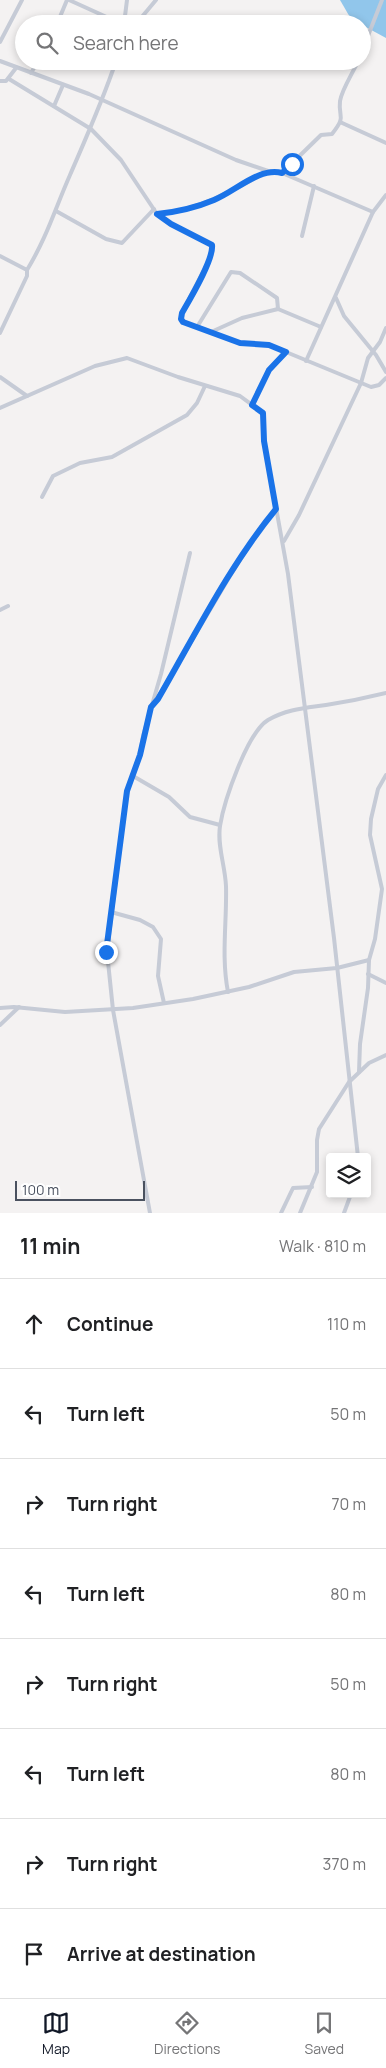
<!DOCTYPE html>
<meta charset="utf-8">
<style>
:root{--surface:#fff;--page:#f6f6f6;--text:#202124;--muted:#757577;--line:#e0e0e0;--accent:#111827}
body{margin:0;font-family:Manrope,sans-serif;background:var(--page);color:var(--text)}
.controls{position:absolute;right:15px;bottom:15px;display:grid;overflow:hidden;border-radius:5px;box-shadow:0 2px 8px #0003}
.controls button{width:45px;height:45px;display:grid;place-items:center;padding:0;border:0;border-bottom:1px solid var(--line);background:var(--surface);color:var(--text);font:25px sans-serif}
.scale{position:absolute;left:15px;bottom:12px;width:130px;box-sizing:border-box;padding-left:5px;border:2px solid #4a515f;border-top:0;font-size:14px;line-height:18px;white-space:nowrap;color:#4a515f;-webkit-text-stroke:4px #fff;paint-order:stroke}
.stop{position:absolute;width:15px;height:15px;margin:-11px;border:4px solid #1a73e8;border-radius:50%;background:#fff}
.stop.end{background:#1a73e8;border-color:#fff;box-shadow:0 1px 5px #0008}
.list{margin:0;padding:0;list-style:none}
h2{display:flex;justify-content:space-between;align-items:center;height:65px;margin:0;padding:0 20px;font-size:21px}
h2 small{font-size:16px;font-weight:400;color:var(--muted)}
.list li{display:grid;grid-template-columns:32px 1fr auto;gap:15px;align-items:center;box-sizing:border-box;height:90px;padding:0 20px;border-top:1px solid var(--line)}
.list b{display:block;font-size:19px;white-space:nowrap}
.list em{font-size:16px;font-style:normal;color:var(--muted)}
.icon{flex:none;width:28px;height:28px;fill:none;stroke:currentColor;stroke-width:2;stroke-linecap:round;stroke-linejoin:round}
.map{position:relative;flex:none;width:386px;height:1213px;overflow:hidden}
.search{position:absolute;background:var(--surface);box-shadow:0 2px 8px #0003;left:15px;right:15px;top:15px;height:55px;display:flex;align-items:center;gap:12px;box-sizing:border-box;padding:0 18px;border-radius:28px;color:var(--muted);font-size:19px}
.sheet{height:785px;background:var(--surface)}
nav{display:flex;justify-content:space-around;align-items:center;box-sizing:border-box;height:70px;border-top:1px solid var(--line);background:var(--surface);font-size:14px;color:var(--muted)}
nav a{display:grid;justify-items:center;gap:2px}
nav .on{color:var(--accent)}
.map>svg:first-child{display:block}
.water{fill:#91c6eb}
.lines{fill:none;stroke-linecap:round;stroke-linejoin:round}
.lane{stroke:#c6cbd6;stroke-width:4}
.route{stroke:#1a73e8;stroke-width:6}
</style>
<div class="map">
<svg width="386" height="1213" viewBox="0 0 386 1213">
<rect width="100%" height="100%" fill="#f4f2f2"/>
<path class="water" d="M340,0h46v38l-35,-19z"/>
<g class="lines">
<g class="lane">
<path d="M69,0l53,24"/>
<path d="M57,24l10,-24"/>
<path d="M124,24l3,-24"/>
<path d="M136,24l20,-24"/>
<path d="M0,42l22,-42"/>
<path d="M362,51l20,-51"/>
<path d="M0,61l89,33 147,66 32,11 14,2 91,39"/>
<path d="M31,73l7,-12"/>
<path d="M9,79l82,50 30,31 36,54 14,10 41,21 -3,15 -27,53 -1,6 2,3 57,21 29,2 102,42 8,-2 7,-7"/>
<path d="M0,81h6l10,-13"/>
<path d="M54,106l9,-21"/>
<path d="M340,122l46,21"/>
<path d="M282,173l39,-38 11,-1c15,-19 6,-15 8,-33 2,-12 13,-28 18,-40"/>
<path d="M56,211l50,28 16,4 32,-34"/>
<path d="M157,214c42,-4 75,-23 111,-43"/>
<path d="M302,236l12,-50"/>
<path d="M0,256l27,14v6l-27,57"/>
<path d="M27,270c20,-33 28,-61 43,-95 16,-37 33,-75 46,-114"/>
<path d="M336,298l8,18 32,39 10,17"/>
<path d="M197,327l34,-55 9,1 37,25 1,11"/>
<path d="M211,332l31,-14 36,-9 43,18"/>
<path d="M306,361l67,-149 13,-17"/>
<path d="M0,377l27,19"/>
<path d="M252,405l17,-35 17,-18"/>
<path d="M0,408l95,-42 32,-8 51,19 62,19 23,17 1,28 24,133 46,364 24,219"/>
<path d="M42,497l11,-21 27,-13 32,-6 75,-42 10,-12 8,-17"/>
<path d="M284,541l15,-26 62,-132 7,-25 12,-16 6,-14"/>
<path d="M0,610l8,-4"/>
<path d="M153,706l77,-130 29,-46 17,-21"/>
<path d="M133,776l36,21 21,20 30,8"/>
<path d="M111,912l29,8 13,7 8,12 -3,37 6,27"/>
<path d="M368,974l18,9"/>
<path d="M228,992c-7,-36 -1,-70 -2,-106 -1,-21 -9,-40 -6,-60 4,-25 27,-93 48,-106 19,-11 38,-12 58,-15 20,-3 40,-7 60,-12"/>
<path d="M0,1008l14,-1 51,5 68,-4 60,-9 56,-12 45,-15 43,-4 32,-8"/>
<path d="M0,1025l19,-18"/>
<path d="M359,1072l1,-28 8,-56 1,-28 6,-21 7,-50 -12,-54 1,-16 7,-30 8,-14"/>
<path d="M150,1213l-37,-203 -6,-58 20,-161 13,-36 3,-19 18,-62 29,-121"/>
<path d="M281,1213l12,-25 19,-1"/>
<path d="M300,1213l17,-41v-32l2,-11 30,-47 20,-19 17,-8"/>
<path d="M344,1213l7,-19"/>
</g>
</g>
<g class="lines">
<path class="route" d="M106,952l21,-161 13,-36 11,-48 7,-8c37,-64 71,-133 118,-190l-12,-68 -1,-28 -11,-8 17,-35 17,-18 -17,-7 -29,-2 -57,-21 -2,-3 1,-6c8,-14 32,-54 30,-68l-41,-21 -14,-10c20,-2 38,-6 57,-14 22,-9 45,-33 68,-27l10,-9"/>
</g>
</svg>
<div class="controls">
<button><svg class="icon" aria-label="layers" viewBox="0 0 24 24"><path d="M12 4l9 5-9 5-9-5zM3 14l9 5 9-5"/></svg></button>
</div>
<div class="scale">100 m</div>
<div class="stop" style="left:292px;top:164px"></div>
<div class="stop end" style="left:106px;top:952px"></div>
<div class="search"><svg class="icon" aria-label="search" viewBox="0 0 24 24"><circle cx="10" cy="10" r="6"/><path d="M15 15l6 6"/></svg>Search here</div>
</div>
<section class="sheet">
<h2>11 min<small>Walk · 810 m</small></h2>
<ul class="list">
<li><svg class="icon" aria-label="ahead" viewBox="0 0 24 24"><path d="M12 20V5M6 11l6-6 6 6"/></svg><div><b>Continue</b></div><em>110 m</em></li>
<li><svg class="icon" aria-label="left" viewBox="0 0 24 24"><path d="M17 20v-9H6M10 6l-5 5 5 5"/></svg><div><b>Turn left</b></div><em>50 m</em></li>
<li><svg class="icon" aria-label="right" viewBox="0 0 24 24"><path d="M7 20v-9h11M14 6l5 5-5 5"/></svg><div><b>Turn right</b></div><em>70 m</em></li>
<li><svg class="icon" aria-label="left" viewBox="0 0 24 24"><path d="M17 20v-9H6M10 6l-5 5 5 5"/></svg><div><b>Turn left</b></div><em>80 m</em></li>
<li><svg class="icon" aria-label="right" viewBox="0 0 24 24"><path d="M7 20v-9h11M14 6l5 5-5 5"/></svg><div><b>Turn right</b></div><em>50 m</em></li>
<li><svg class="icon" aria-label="left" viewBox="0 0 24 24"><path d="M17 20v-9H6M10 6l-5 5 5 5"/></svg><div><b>Turn left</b></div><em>80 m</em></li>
<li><svg class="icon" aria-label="right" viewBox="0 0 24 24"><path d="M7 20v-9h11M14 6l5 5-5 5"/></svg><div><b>Turn right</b></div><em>370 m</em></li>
<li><svg class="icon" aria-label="arrive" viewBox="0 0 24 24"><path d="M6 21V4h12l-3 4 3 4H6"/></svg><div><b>Arrive at destination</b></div></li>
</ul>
</section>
<nav>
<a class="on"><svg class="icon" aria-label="map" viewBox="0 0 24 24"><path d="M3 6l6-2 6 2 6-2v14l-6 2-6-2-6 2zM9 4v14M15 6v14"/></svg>Map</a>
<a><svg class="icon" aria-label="directions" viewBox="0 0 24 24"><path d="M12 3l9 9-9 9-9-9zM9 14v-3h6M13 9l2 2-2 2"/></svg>Directions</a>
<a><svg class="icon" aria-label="saved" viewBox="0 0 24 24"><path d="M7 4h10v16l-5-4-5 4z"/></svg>Saved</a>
</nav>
